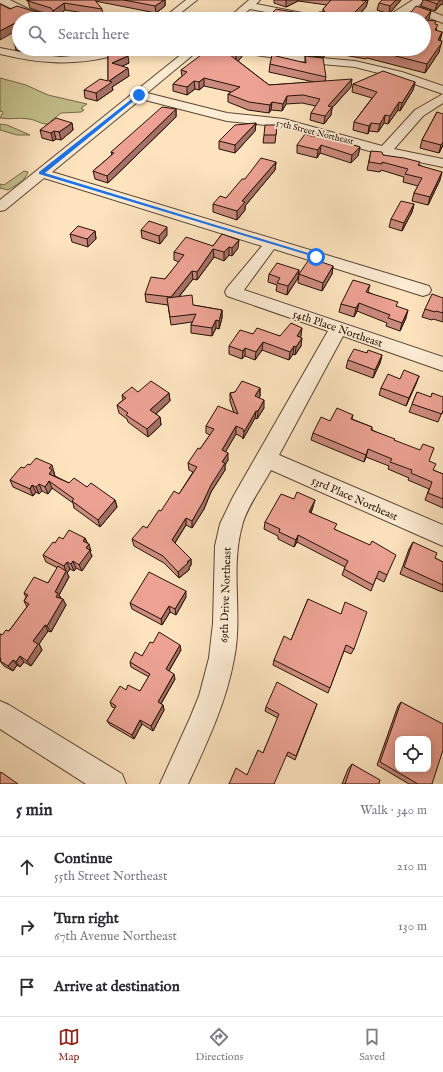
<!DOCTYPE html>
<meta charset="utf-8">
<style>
:root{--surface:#fff;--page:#f2f2f3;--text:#2b2b33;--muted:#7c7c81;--line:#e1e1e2;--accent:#8f2418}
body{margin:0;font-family:"IM FELL English",serif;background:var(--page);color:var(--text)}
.controls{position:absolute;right:12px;bottom:12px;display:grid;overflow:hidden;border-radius:8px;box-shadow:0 2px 10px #0003}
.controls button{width:36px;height:36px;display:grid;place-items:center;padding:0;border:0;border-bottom:1px solid var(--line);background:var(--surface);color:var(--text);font:20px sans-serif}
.stop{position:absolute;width:12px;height:12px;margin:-9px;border:3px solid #1a73e8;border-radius:50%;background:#fff}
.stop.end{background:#1a73e8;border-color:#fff;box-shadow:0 1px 4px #0008}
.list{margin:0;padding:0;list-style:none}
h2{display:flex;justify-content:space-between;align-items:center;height:52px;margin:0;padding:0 16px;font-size:17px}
h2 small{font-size:13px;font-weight:400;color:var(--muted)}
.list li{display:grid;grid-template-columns:26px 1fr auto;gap:12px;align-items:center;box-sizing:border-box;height:60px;padding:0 16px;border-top:1px solid var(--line)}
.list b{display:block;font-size:15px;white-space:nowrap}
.list p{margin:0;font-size:13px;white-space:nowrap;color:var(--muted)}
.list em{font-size:13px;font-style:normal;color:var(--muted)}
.icon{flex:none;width:22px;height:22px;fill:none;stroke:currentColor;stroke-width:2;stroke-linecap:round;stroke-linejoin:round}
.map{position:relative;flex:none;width:443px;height:784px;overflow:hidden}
.search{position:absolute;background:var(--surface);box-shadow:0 2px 10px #0003;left:12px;right:12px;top:12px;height:44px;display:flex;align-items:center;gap:10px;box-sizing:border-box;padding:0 14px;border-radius:22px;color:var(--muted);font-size:15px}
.sheet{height:232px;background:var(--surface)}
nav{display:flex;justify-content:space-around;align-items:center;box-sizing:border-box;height:56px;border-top:1px solid var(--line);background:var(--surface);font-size:11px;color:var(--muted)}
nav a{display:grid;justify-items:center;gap:2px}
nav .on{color:var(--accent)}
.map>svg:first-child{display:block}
.green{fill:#c5c28e;stroke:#756a49}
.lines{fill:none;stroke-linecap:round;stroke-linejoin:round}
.minor-casing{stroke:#5b4633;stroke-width:2}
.minor{fill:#feedd5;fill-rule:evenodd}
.wall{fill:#cc8b7f;stroke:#251104}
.shaded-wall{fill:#a67168;stroke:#251104}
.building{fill:#eda294;stroke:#251104;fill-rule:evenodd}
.route{fill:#1a73e8}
.labels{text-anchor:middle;stroke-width:3.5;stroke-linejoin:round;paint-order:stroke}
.far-street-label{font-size:9px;fill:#251104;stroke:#feedd5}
.street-label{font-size:11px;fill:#251104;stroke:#feedd5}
</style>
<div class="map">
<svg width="443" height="784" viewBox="0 0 443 784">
<rect width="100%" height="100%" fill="#fde4bf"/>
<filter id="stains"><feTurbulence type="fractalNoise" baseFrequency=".005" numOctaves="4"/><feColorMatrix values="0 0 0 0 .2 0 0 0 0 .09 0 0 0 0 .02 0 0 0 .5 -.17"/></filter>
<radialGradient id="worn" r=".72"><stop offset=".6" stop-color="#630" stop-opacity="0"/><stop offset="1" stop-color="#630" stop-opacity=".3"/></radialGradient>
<g class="green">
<path d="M0,78l26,7 22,10 39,9 -6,4 3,2 -3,2 -20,1 -10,8 -1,3c-9,1 -13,-4 -21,-5 -10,-2 -19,1 -29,-1l3,-6 -3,-1z"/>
<path d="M0,124l7,1 23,10h-13l-17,-5z"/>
<path d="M24,171l4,1c-3,9 -13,14 -20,18l-8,-2v-4l4,1z"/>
</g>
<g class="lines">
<defs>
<g id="minor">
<path d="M0,0h10l20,10 22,7 1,2c-22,0 -34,-7 -53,-16z"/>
<path d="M186,0h11l-24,19h-11z"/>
<path d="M249,0h11l-4,4 62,12 5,3h-21l-52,-10 -12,10h-11z"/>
<path d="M413,0h12l-7,6 25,10v7l-32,-12 -15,8h-13z"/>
<path d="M0,48l31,6 30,3 31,-3 19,-5h16c-3,5 -13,7 -19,8 -37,9 -71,6 -108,-3z"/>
<path d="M188,49h12l-53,44 80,20 57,6 98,27 33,-36 28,-16v9l-20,13 -29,33 49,10v8l-63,-13 -96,-27 -57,-6 -86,-22 -89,73 377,114 2,4 -2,4 -6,2 -149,-47 -30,41 199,67v14l-100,-35 -64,119 164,70v21l-172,-76c-9,17 -25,38 -29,56 -12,43 1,90 -8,133 -8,44 -27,84 -46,125h-28l30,-66 9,-22 10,-38 4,-35 2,-77 5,-22 13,-27 95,-166 -101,-35 -2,-4 2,-4 35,-42 -218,-68 -39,32 -5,1v-11z"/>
<path d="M230,49h28l52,8 45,4 47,11 41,14v8l-49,-17 -39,-10 -45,-4 -75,-11z"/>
<path d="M0,701l9,4 113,69 4,10h-40l-86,-55z"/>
</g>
</defs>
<use href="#minor" class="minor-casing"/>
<use href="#minor" class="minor"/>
</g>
<g class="wall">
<path d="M26,0h139v6l-9,7 -61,-12 7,8 1,7 -38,-6 -11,8 -2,-2 -2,-1 1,4 -41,-10 34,4 -14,-5 -2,-7z"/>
<path d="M274,0h94l-2,7 -11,12h-89l50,-3 7,-4v-3l4,-4 -29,-4 -12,6 -12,-4z"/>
<path d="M382,0h19l-12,14 -12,-4 2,-7z"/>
<path d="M423,0h20v4l-3,1 -5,6 -14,-5z"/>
<path d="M431,11l-3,9 7,4 2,7 5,1 -2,9 -1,11 -14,21 -58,-15 -1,1 -39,-7 -3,5 -14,-1 1,-7h113l-15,-34z"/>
<path d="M19,40v9h73l-11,4h-42l-23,-3 -2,-8z"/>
<path d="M223,50l20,5 -5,6 31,24 45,-3 -45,-10 1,-8 35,-2v-6l21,21 -1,4 26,6 -19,21 -1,7 -7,9 -14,-4 1,-7 5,-7 -14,-3 -16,1 -4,7 -11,-1 -2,3 -21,-3 -20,-8v-8l3,-2 -27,-6 -5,4 -4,-1 -8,6 -14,-4v-7l9,-8 -1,-6z"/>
<path d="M108,51l21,12 -7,3 7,10 -17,11 1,3 -16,11 -12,-3 -1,-8 24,-9z"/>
<path d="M415,82l-2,8 -13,21 -2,-1 -10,14 -4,-1 -6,9 -9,-1 -1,3 -15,-4 1,-8 18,-24 -20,-6 1,-8z"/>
<path d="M176,109v8l-68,66 -13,-4 -2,-8 19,-16 -1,-3z"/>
<path d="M437,112l6,33 -4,8 -19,-5 2,-8z"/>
<path d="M72,123l1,7 -12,10 -5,-1 -3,2 -11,-3 -2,-8z"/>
<path d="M256,123l-1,8 -20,22 -16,-4v-8z"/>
<path d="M277,125l-2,18h-12l1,-8z"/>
<path d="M314,137h15l31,10 -2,9 -7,7 -31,-10 -3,5 -20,-5v-8z"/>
<path d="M371,151l12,4 37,10 20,15 -12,25 -16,-4 2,-8 4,-7 -15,-4 1,-5 -23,-7 -1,2 -13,-2z"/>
<path d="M276,162l-1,8 -30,36v4l-8,10 -24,-8v-8l13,-6 19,-19z"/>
<path d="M414,204l-2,8 -10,19 -13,-4 2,-8z"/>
<path d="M141,230l26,5 -7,9 -18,-6z"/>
<path d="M95,231l1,8 -8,8 -16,-5 -2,-8z"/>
<path d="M222,234l16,14 -6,8 -3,-1 -5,6 -10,-4 -17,23 -4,-1 -14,18 14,8 29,5v8l-3,11 -3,-1 -4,8 -21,-3v-8l1,-3 -21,3 -3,-20 -22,-3 -1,-8 20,-15 14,-17 -5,-2v-8l39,-6z"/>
<path d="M333,266l-1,8 -10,17 -24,-8 1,-9z"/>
<path d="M299,270l-1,8 -11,17 -11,-4 1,-6 -9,-3 1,-8z"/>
<path d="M370,285l-2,7 29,14 9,12 -6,13 -14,-5 1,-3 -30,-12 -3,6 -15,-5 2,-8z"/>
<path d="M443,298v24l-10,-3 -1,1 -10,-3 3,-8z"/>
<path d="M253,334l27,2h21l-1,1 1,9 -6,9 -2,-1 -4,6 -27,-10 -7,10 -10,-4 -3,3 -13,-5v-8z"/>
<path d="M367,353l15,2 -2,8 -7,15 -27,-10 2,-8z"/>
<path d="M419,376l-13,30 -27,-11 2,-7 19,-9z"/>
<path d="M260,388v8l-1,2 5,10 -7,11 -2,-1 -12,21 -1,-2 -6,-3 -11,18 3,8 -3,5v5l-14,22 -7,17 -12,19 -6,-3 -11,18 16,16v6l-2,3v2l-10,8 -15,-15 -30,-17 -2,-7 15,-11 14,-17 18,-17 14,-22 -4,-2 -1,-7 12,-14 10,-14 -4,-2v-7l28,-13 -4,-12v-8z"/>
<path d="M138,392l31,1 1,8 -14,13 4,3 1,8 -13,12 -20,-15 -1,-3 -8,-6 -2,-8 6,-5 -1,-5z"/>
<path d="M417,392l26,18 -5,12 -29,-10z"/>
<path d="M353,415l-1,4 20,8v3l22,10 35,21 4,9 10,4v34l-18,-8 4,-11 -21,-9 1,-2 -21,-9 1,-3 -23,-9 -2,5 -53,-22 2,-7 17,-12z"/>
<path d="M30,465l24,7v1l1,3 14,7 18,4 28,13 2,7 -17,20 -26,-19 -1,-5 -21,-15 -4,6 -6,-3 -3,3 -3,-2 -3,4 -20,-9 -3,-7 14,-12z"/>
<path d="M294,499l19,8 -2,6 24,16 52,46 -3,7 -8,-4 -5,13 -29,-16 3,-8 -48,-25 -3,5 -16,-8v-3l-14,-7 1,-7z"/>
<path d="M85,538l6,13 -1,1 2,4 -10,15 -6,-3 -2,3 -4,-2 -3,4 2,4 -10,18 7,10 -15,27 -3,-1 -9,13 3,6 -11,16 -7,-4 -4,5 -3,-2 -4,6 -9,-5 -4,-5v-27l2,1 7,-4 18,-24 -3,-6 2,-4 -2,-4 24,-10 10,-15 -12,-6 -3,-7 12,-12 8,-4z"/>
<path d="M413,542l22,16 8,4v29l-1,1 -42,-18 9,-25z"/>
<path d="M186,597l-10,18 -6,-3 -8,13 -30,-16 -2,-6z"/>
<path d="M308,599l46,50 -3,5 -7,-3 -16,42 -55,-28 1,-5 17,-20z"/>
<path d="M153,643l28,7 -12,21 6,8 -14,25 2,1 1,5 -11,21 -11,-7 -8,15 -24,-14 -3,-4 8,-13 -3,-1 -2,-5 16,-12 14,1 9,-14 -18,-10 -1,-5 12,-6z"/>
<path d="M401,702l31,82h-23l-32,-19 21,-59z"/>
<path d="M317,704l-22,56 -9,-5 -39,20 16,-22 15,-35 -13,-7 1,-4z"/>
<path d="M352,764l27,20h-37l6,-15z"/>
</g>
<g class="shaded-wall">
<path d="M164,0h1v6l-9,7 -1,-7z"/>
<path d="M286,0h12v1l-12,6z"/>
<path d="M362,0h6l-2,7 -11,12h-7z"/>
<path d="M396,0h5l-12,14 1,-8z"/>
<path d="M440,0h3v4l-3,1 -5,6 2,-7z"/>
<path d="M64,3l1,7 -11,8 -1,-7z"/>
<path d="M431,11l-2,8 -5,7v-6z"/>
<path d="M50,13l1,6h-9z"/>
<path d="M19,21v8l-19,11v-9z"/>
<path d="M442,32l-2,8 -4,9 2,-9z"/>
<path d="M442,41l-3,11 -14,21 2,-9z"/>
<path d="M81,49h11l-11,4z"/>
<path d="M242,49h1v6l-7,9v-8z"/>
<path d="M325,49h3l-1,3 -3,5z"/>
<path d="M128,56l1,7 -17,8v-8z"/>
<path d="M128,68l1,8 -17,11 1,3 -16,11 -1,-8 13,-12z"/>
<path d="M204,78v8l-5,4v-8z"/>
<path d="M352,79l-1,8 -19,21 -1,7 -7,9 1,-8 3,-10z"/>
<path d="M194,81l1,8 -8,6v-8z"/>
<path d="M415,82l-2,8 -13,21 2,-8z"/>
<path d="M287,96l-1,8 -4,7 1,-7z"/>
<path d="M272,102l-1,8 -2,3 1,-8z"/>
<path d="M399,102l-1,8 -10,14 2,-8z"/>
<path d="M176,109v8l-68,66 -1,-7z"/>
<path d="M385,115l-1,8 -6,9 2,-8z"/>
<path d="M72,123l1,7 -12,10 -2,-8z"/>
<path d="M256,123l-1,8 -20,22v-8z"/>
<path d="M371,123l-2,8 -1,3 1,-8z"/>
<path d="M54,131l2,8 -3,2 -2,-8z"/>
<path d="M443,142v3l-4,8 2,-8z"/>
<path d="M321,145l-1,8 -3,5 1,-8z"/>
<path d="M360,147l-2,9 -7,7 1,-8z"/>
<path d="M276,162l-1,8 -30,36v4l-8,10v-9l5,-10z"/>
<path d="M442,172l-2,8 -12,25 2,-8z"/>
<path d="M414,204l-2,8 -10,19 2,-8z"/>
<path d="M167,227v8l-7,9 -1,-8z"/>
<path d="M95,231l1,8 -8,8 -1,-8z"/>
<path d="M239,240l-1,8 -6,8v-8z"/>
<path d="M229,247v8l-5,6v-9z"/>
<path d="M213,249l1,8 -17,23v-8z"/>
<path d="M333,266l-1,8 -10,17 1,-8z"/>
<path d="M299,270l-1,8 -11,17 1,-9z"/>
<path d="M192,271l1,8 -21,26 -1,-8z"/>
<path d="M359,303l-2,8 -3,6 2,-9z"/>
<path d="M222,310v8l-3,11v-8z"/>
<path d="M408,310l-2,8 -6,13 2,-8z"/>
<path d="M216,320v8l-4,8v-8z"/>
<path d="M302,328l-1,8 -5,8 1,-8z"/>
<path d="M302,338l-1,8 -6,9 1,-8z"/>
<path d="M263,342l-1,8 -7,10 1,-8z"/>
<path d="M294,346l-1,8 -4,6 1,-8z"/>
<path d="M245,348v8l-3,3 1,-8z"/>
<path d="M382,355l-2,8 -7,15 2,-8z"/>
<path d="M419,376l-3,8 -10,22 3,-8z"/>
<path d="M260,388v8l-5,8v-8z"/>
<path d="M169,393l1,8 -19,17 -1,-8z"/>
<path d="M264,400v8l-7,11 1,-8z"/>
<path d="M256,411l-1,7 -12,21 1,-7z"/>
<path d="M160,417l1,8 -13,12 -1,-8z"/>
<path d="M236,426v8l-14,24v-8z"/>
<path d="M368,449l-2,8 -2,5 2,-7z"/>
<path d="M228,453v7l-3,5v5l-14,22 -7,17 -12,19v-7l30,-59z"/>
<path d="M52,465l2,7v1l1,4 -6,-3v-6z"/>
<path d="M49,481l3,7 -4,6 -3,-7z"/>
<path d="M39,484l3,7 -3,3 -3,-7z"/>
<path d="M32,485l4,7 -3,4 -3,-7z"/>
<path d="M115,500l2,7 -17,20 -2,-7z"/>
<path d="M315,500l-2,7 -5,12 1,-7z"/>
<path d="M186,518v7l-14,22v-7z"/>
<path d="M298,535l-1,7 -3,5 2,-7z"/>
<path d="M85,538l3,7 -5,-4z"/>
<path d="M89,544l2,7 -1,1 2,4 -10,15 -3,-6 7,-17z"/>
<path d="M191,559v6l-2,3v2l-10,8 -1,-6z"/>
<path d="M73,561l3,7 -2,3 -3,-7z"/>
<path d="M67,562l3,7 -3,4 2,4 -10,18 2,4 -5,-2 -1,-5 11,-21 -2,-5z"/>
<path d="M186,591v6l-10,18 -1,-6z"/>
<path d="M63,599l3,6 -15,27 -4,-6z"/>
<path d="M169,606l1,6 -8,13 -1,-6z"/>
<path d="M45,625l3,6 -9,13 3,6 -11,16 -4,-5 6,-20z"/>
<path d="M180,645l1,5 -14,24 -1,-5z"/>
<path d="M20,656l4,6 -4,5 -4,-5z"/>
<path d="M13,660l4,5 -4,6 -5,-5z"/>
<path d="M174,674l1,5 -16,28 -1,-5z"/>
<path d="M163,705l1,5 -11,21 -2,-5z"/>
<path d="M140,720l2,4 -8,15 -2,-4z"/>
</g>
<g class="building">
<path d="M30,0h65l7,9 -38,-6 -11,8 -2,-3 -23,-7z"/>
<path d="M124,0h40l-9,6z"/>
<path d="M331,0h31v1l5,-1 -19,19h-82l10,-10 40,7 3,-4h6l-2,-3z"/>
<path d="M382,0h14l-6,6 -11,-3z"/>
<path d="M426,0h14l-3,4z"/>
<path d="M0,4l10,5 7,-3 19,6 14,1 -8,6h-23v2l-19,10z"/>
<path d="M416,6l15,5 -7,9 12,1 -1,3 3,1 -3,5 7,2 -4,8 4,1 -1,3 -14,20 -59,-15v2l-11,-2h67v-30h-30l10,-5 5,1z"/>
<path d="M19,40v3l-5,-1z"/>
<path d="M116,49h2l10,7 -16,7 16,5 -19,13 3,1 -16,11 -12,-3 16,-11 8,2v-30z"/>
<path d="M209,49h13l1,1 1,-1h18l-6,7 -6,-1 39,30 83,-6 -24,27 4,1 -7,9 -14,-3 9,-14 -17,-4 -16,1 -4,8 -11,-2 -2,3 -21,-3 -21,-8 12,-7 -36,-9 -5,4 -5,-1 -7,6 -14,-3 14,-12 -6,-2z"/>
<path d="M272,55l34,8 -1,-7 18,2 3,19 -56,-13z"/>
<path d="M383,71l32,11 -13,21 -3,-1 -9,14 -5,-1 -5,9 -9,-1 -2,3 -15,-4 23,-30 -24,-8z"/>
<path d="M162,107l14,2 -69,67 -14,-5 21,-18 -3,-1z"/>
<path d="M437,112l6,2v28l-2,3 -19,-5z"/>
<path d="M56,118l16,5 -13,9 -5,-1 -3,2 -11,-3z"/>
<path d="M256,123l-21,22 -16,-4 16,-16z"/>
<path d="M265,125h12l-1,10h-12z"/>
<path d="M319,130l10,3 -2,3 33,11 -8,8 -31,-10 -3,5 -21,-5 8,-11 9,3z"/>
<path d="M371,151l11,1 1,3 21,3 16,4 -2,3 24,7 -12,25 -16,-4 8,-15 -17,-4 3,-5 -26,-7v2l-13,-2z"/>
<path d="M261,158l15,4 -34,39 3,1 -8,9 -24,-7 7,-8 6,2 16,-19h3z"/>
<path d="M401,201l13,3 -10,19 -13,-4z"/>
<path d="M149,221l18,6 -8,9 -18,-6z"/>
<path d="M78,226l17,5 -8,8 -17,-5z"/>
<path d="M222,234l17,6 -7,8 -3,-1 -5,5 -11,-3 -16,23 -5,-1 -21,26 -26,-3 6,-17 14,2 19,-24 -10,-3 12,-15 27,9z"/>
<path d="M310,258l23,8 -10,17 -24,-9z"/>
<path d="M277,263l22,7 -11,16 -11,-3 3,-5 -11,-4z"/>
<path d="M353,280l17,5 -4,7 32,10 -2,4 12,4 -6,13 -14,-5 2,-3 -31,-12 -3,5 -15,-4z"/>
<path d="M432,294l11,4v15l-7,-2 -1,1 -10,-3z"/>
<path d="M192,295l1,10 29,5 -3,11 -3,-1 -4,8 -21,-3 5,-11 -26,3 -3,-19z"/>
<path d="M291,323l11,5 -5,8 5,2 -6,9 -2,-1 -4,6 -27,-10 -7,10 -11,-4 -2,3 -14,-5 11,-16 13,4 4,-6 23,8z"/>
<path d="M354,349l13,4 1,-3 14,5 -7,15 -27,-10z"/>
<path d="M404,370l15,6 -10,22 -28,-10 7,-14 12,5z"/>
<path d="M151,381l18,12 -19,17 10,7 -13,12 -21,-14 2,-2 -11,-8 9,-7 -4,-3 10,-8 6,5z"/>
<path d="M242,381l18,7 -5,8 9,4 -6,11h-2l-12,21 -1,-3 -7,-3 -14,24 6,3 -6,9 3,1 -14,22 -8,17 -11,19 -6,-3 -14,22 19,19 -4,3 1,1 -10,9 -15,-16 -31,-17 11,-13 4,2 12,-18 2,1 13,-20 5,3 18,-27 -9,-4 10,-15 2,1 14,-20 -8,-3 12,-20 20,8 -8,-21 5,-1z"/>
<path d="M417,392l14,5 1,-4 11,4v13l-1,4 -30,-10z"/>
<path d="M337,408l16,7 -2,4 21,8 -1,3 24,9 -1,1 26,10 3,-6 11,4 -5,13 7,3 -3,6 10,4v25l-15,-6 4,-11 -21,-9 1,-3 -22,-8 2,-3 -24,-10 -2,6 -53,-22 8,-16 9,4z"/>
<path d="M36,458l16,7 -3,3 3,2 -3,4 20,9 5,-5 13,9 4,-4 24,17 -17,20 -26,-19 2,-2 -25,-18 -4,6 -6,-3 -3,3 -4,-2 -2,4 -20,-9 11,-13 3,1 4,-4 2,1z"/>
<path d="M297,492l18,8 -6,12 28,12 -3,5 36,16 2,-4 24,14 -9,20 -8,-4 -6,14 -29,-16 4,-8 -50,-26 -2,5 -17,-8 1,-3 -15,-7 16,-28 13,5z"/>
<path d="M69,530l16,8 -2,3 6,3 -3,4 4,2 -11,15 -6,-4 -2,3 -4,-2 -3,4 -21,-11 10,-13 2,1 4,-6 4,2z"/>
<path d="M413,542l24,11 -2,5 8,4v23l-39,-18z"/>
<path d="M58,566l8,5 -11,21 3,1 -2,4 7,2 -16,27 -2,-1 -12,16 5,3 -11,17 -7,-5 -4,6 -3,-2 -5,6 -8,-5 1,-2 -1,-1v-24l2,1 4,-5 3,1 20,-27 -5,-3 4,-6 -4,-2 10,-16 14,6z"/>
<path d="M149,572l37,19 -11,18 -6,-3 -8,13 -31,-16z"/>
<path d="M308,599l33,15 4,-12 22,10 -13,37 -8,-4 -16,43 -56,-28 10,-24 7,4z"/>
<path d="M159,632l21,13 -14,24 8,5 -16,28 5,3 -12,21 -11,-6 -8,15 -25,-14 9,-15 -6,-4 10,-16 6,4 2,-5 12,6 10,-17 -20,-12 5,-10 7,4 8,-14 3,1z"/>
<path d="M277,682l40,22 -21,52 -8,-4 -14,32h-45l7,-16 11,7 11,-25 5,3 16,-39 -13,-7z"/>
<path d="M401,702l42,22v26l-11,34h-14l-38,-22zM398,739h30v30h-30z"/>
<path d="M352,764l28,16 -1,4h-34z"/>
<path d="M1,772l17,12h-18v-10z"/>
</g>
<path class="route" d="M138,94l3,1 -96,78 273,83v2l-279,-84v-2z"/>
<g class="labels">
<g class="far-street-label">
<text transform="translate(315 132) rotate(14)" y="3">57th Street Northeast</text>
</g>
<g class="street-label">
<text transform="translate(338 328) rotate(19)" y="4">54th Place Northeast</text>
<text transform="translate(355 498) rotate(24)" y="4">53rd Place Northeast</text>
<text transform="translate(225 595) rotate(-88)" y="4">69th Drive Northeast</text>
</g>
</g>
<rect width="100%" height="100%" filter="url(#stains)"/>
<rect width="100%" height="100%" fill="url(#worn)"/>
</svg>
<div class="controls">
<button><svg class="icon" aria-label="locate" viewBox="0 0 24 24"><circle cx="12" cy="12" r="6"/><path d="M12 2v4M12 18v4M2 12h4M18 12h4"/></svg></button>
</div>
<div class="stop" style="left:316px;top:257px"></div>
<div class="stop end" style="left:139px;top:95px"></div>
<div class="search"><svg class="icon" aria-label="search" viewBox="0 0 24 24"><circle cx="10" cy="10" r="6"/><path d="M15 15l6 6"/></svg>Search here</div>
</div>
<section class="sheet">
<h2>5 min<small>Walk · 340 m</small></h2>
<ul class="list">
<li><svg class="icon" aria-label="ahead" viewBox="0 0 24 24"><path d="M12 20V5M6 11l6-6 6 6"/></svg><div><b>Continue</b><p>55th Street Northeast</p></div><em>210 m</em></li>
<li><svg class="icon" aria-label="right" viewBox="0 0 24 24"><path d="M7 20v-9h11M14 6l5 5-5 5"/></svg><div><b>Turn right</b><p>67th Avenue Northeast</p></div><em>130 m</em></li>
<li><svg class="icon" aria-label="arrive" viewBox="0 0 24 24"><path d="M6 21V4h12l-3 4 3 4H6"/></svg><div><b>Arrive at destination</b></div></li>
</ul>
</section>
<nav>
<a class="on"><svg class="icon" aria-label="map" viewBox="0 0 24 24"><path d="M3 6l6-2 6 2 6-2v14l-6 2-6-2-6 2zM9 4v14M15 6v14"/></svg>Map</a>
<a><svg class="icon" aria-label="directions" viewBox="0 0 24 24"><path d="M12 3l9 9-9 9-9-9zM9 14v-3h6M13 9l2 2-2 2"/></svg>Directions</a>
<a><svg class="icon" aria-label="saved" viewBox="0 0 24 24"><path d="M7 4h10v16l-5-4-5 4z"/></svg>Saved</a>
</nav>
